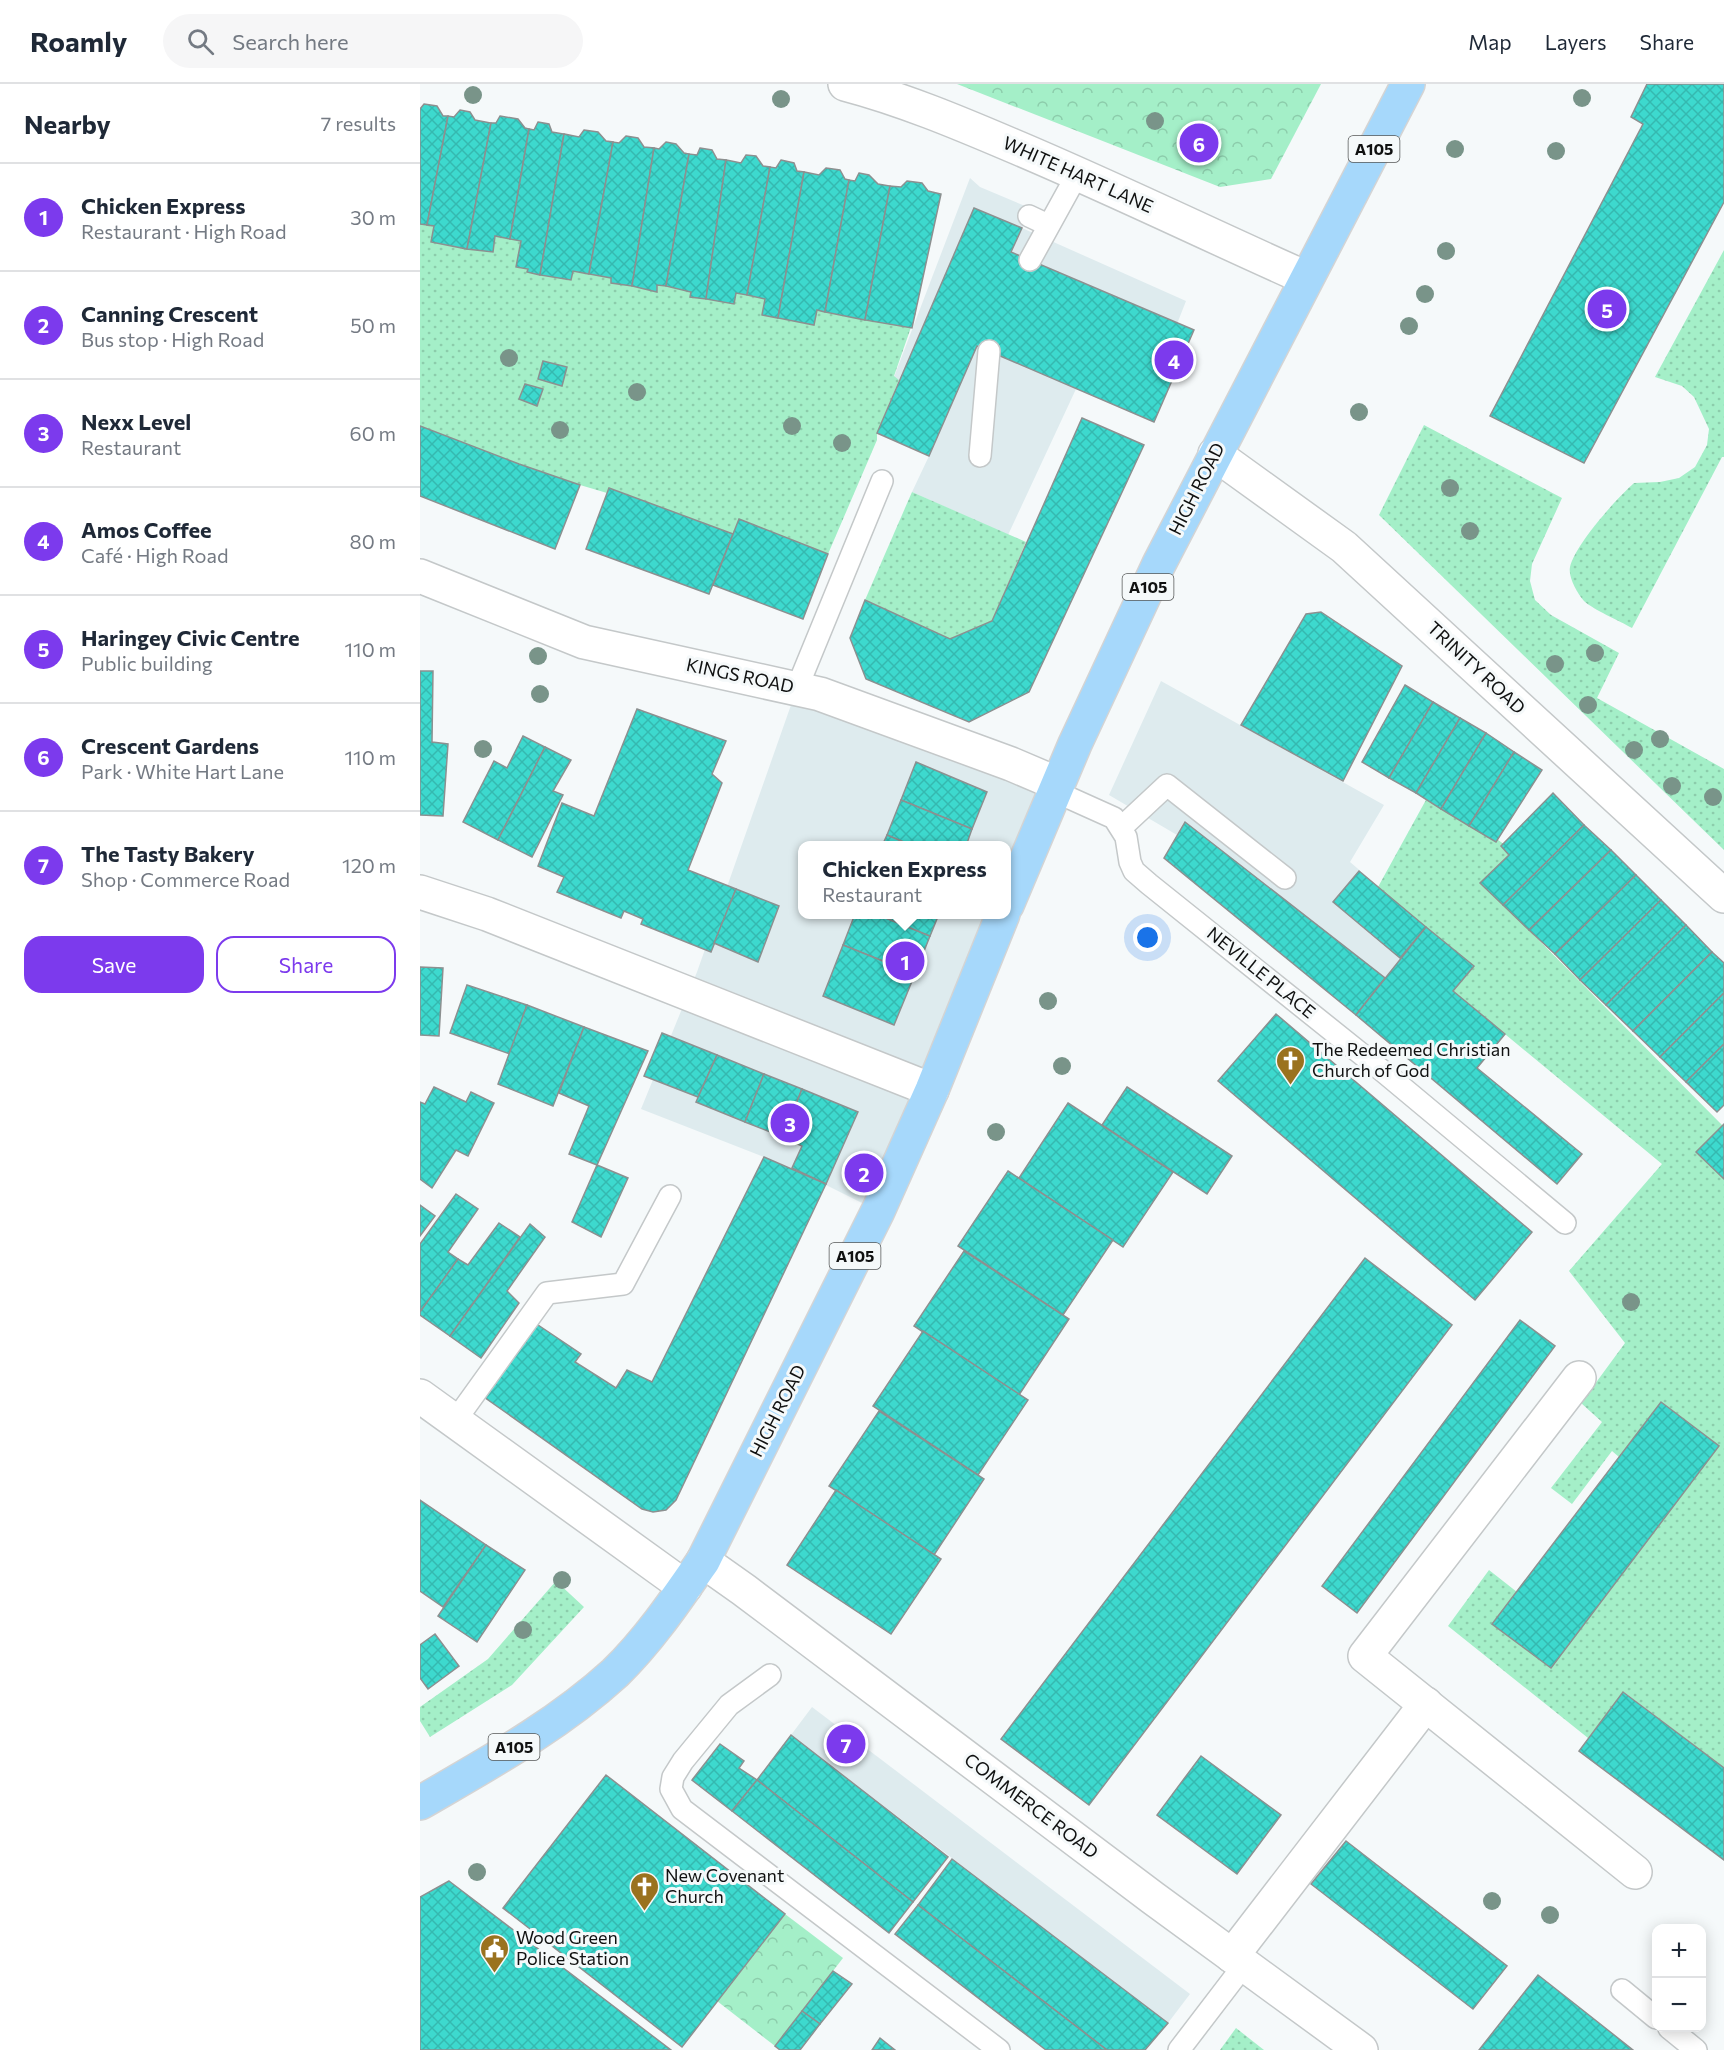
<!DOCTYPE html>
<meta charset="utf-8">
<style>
:root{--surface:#fff;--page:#f6f6f7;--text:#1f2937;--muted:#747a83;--line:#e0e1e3;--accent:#7c3aed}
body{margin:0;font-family:Commissioner,sans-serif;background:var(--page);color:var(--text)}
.controls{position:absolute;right:18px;bottom:18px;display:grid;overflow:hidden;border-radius:12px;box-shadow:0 3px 15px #0003}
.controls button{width:54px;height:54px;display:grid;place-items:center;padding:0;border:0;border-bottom:2px solid var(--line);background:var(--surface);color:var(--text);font:30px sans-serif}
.you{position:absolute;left:728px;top:854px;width:21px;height:21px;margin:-15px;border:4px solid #fff;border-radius:50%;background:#1a73e8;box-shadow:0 0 0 9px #1a73e833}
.badge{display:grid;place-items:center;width:39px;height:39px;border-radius:50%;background:var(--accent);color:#fff;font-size:20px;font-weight:700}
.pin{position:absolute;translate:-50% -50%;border:3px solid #fff;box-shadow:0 2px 6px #0006}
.popup{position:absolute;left:378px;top:757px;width:213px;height:78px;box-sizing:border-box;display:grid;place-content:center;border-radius:12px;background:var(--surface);filter:drop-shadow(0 2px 4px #0005);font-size:20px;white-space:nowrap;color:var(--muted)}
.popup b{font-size:22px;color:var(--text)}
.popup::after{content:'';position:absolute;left:50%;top:100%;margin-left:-12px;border:12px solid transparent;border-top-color:var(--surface)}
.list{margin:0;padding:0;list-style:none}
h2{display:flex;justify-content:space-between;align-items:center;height:78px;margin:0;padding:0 24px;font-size:26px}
h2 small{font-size:20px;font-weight:400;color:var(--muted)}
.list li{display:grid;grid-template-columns:39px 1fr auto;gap:18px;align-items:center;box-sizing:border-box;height:108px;padding:0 24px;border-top:2px solid var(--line)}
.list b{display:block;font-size:22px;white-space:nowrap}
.list p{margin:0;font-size:20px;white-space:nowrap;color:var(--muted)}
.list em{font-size:20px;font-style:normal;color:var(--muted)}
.actions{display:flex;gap:12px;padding:18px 24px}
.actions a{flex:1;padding:14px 0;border:2px solid var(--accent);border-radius:18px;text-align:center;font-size:21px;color:var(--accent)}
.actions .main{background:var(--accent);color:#fff}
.icon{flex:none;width:33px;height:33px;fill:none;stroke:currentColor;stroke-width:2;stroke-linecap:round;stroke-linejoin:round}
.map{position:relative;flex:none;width:1304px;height:1966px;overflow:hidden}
header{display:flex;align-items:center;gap:36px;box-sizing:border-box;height:84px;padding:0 30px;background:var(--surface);border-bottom:2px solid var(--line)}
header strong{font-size:28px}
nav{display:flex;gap:33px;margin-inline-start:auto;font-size:21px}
.search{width:420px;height:54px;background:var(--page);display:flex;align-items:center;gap:15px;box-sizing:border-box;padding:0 21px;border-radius:33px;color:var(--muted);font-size:22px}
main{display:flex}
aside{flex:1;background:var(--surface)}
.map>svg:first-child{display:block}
.built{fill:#deebee}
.grass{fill:url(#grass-dots)}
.forest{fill:url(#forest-crowns)}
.building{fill:url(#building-cross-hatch);stroke:#8c9090;stroke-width:1.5}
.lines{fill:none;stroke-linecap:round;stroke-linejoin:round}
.service-casing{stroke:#c4c8c9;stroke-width:24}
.minor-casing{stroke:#c4c8c9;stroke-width:36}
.tertiary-casing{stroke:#c4c8c9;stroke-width:36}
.primary-casing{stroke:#d4d4d4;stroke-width:36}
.service{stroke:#fff;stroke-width:21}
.minor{stroke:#fff;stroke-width:33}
.tertiary{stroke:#fff;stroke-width:33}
.primary{stroke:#a6d8fb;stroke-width:33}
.tree{fill:#799489}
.labels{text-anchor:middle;stroke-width:6;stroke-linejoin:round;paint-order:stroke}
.shield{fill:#f5f9fa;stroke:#555757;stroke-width:1.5}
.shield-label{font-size:16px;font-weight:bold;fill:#101111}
.street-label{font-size:18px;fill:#101111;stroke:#f5f9fa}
.poi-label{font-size:18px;fill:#101111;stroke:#f5f9fa;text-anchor:start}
</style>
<header>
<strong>Roamly</strong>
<div class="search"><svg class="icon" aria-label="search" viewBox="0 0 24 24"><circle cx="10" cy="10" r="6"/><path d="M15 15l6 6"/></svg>Search here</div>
<nav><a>Map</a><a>Layers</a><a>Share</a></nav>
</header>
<main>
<aside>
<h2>Nearby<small>7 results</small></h2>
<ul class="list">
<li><span class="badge">1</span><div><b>Chicken Express</b><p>Restaurant · High Road</p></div><em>30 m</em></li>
<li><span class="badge">2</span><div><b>Canning Crescent</b><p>Bus stop · High Road</p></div><em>50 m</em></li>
<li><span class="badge">3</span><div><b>Nexx Level</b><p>Restaurant</p></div><em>60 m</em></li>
<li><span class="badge">4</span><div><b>Amos Coffee</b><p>Café · High Road</p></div><em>80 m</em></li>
<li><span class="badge">5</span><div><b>Haringey Civic Centre</b><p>Public building</p></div><em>110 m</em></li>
<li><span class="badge">6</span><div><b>Crescent Gardens</b><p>Park · White Hart Lane</p></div><em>110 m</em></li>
<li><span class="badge">7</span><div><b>The Tasty Bakery</b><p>Shop · Commerce Road</p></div><em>120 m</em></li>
</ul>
<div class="actions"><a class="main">Save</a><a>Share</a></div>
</aside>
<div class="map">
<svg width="1304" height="1966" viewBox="0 0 1304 1966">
<defs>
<pattern id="grass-dots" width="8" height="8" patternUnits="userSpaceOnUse" patternTransform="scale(1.5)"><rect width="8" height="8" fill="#a4efc8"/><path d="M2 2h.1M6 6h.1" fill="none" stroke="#8cccab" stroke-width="1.8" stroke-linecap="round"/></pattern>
<pattern id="forest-crowns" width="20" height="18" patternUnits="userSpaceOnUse" patternTransform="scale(1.5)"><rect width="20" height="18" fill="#a4efc8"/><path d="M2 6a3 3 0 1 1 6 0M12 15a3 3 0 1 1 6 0" fill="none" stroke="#8cccab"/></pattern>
<pattern id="building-cross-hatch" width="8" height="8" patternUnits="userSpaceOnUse" patternTransform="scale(1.5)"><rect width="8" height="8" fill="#3dd9ce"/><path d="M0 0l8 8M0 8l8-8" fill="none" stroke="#35b9b0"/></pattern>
</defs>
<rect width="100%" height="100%" fill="#f5f9fa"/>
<g class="built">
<path d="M550,94l10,9 52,22 -10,19 164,73 -9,23 -23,98 -78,-33 -68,146 -96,-43 17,-36 -52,-23 22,-52 -5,-4z"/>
<path d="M741,597l223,124 -34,57 76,65 -23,126 -239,-195 13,-23 -68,-40z"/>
<path d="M377,604l261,96 -51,121v-59h-204v68l200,1 -125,296 -86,-43 -151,-59 56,-137z"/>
<path d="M392,1623l378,287 -22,29 -377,-288z"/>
</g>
<g class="grass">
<path d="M0,137l496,92 -22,63 5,4 -22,53v7l-58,135 -87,-41 -123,-46 -2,5 -27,-8 -5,12 -155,-57z"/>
<path d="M1304,166v207h-2l-90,171c-12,-7 -40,-19 -48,-27 -7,-8 -16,-24 -14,-34 5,-22 46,-68 64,-84l26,-1 19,-4 16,-11 12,-22 2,-16 -15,-32 -12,-11 -27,-9z"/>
<path d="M1004,341l138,73 -30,66 -2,17 5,19 16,15 68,38 -22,45 127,71v81l-345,-335z"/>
<path d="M492,408l114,50 -34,79 -42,18 -85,-39z"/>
<path d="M1012,705l91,70 -29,36 230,232v641l-100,-76 -36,46 -140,-112 41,-56 28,22 34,75 168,-221 -58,-44 -42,55 -7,-6 -40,53 -21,-16 51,-66 -21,-19 44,-60 -56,-72 93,-107 -209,-173 -75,-104z"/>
<path d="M136,1497l28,26 -72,78 -82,52 -10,-16v-14l68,-48z"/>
<path d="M816,1944l28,22h-44z"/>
</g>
<g class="forest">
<path d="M537,0h364l-50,95 -51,8z"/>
<path d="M365,1830l58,44 -68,88 -58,-45z"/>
</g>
<g class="building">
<path d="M1227,0h77v118l-140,261 -94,-47 153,-292 -12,-7z"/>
<path d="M4,20l13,2 6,10h5l-21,109 -7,-1v-115z"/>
<path d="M40,26l10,2 5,8 16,3 -24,126 -36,-7 3,-16 -7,-1 21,-109 6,1z"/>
<path d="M80,32l18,3 7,9 4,1 -19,110 -15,-3 -2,16 -26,-3 24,-126h5z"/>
<path d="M118,38l11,2 3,8 12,2 -24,141 -13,-3 1,-3 -12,-2 5,-26 -11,-2 19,-110 5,1z"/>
<path d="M164,46l14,2 8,9 7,1 -24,132 -16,-3 -2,9 -31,-5 24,-141 15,3z"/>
<path d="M206,52l12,2 6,9 10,1 -22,138 -21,-3v-5l-22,-4 24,-132 6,1z"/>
<path d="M246,58l10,2 8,9 5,1 -23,132 -9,-1v7l-25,-6 22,-138 5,1z"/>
<path d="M280,64l12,2 5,9 9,1 -20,139 -16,-2 1,-5 -25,-6 23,-132 8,1z"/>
<path d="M326,71l10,1 7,10 7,1 -23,128 -11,-2 -2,11 -28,-5 20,-139 15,3z"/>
<path d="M361,76l13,3 3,8 7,1 -26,146 -16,-3 3,-16 -18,-4 23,-128 6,1z"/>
<path d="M406,84l14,2 5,9 4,1 -24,132 -8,-2 -3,15 -36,-7 26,-146 15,3z"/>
<path d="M439,89l10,2 9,9 12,2 -25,134 -40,-8 24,-132 6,1z"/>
<path d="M487,97l15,2 6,8 13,3 -29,134 -47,-8 25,-134 11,1z"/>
<path d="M554,124l48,20 -11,24 183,78 -40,92 -177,-76 -48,110 -52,-23z"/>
<path d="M123,277l24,6 -5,19 -24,-7z"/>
<path d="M105,300l18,5 -6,17 -18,-7z"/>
<path d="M662,334l62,27 -115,247 -60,30 -103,-43 -16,-41 15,-38 85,39 42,-18z"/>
<path d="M0,342l99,38 61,21 -25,64 -135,-53z"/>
<path d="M189,404l124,46 -24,60 -123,-45z"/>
<path d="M319,435l89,35 -25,65 -90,-34z"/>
<path d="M901,528l81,54 -59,115 -102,-56 65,-111z"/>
<path d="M0,587h13l-1,71 16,2 -5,72 -23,-1z"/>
<path d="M985,601l28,17 -44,76 -27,-16z"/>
<path d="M1013,618l27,16 -44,75 -27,-15z"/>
<path d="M217,625l89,32 -14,33 10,9 -34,87 48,19 -25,63 -70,-28 2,-5 -19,-8 -3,7 -64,-26 7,-15 -26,-11 24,-63 32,13z"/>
<path d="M1040,634l26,15 -45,76 -25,-16z"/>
<path d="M1066,649l28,19 -45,74 -28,-17z"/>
<path d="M103,652l22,11 -47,93 -35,-18 31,-61 13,7z"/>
<path d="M125,663l26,13 -18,31 10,4 -31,62 -34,-17z"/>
<path d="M1094,668l28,18 -46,72 -27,-16z"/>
<path d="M496,678l71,30 -15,37 -71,-29z"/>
<path d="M1133,709l31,32 -81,80 -23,-22 29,-28 -8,-9z"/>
<path d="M481,716l71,29 -6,17h-53l-26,-11z"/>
<path d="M765,738l200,156 -29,37 -192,-157z"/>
<path d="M1164,741l27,25 -82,80 -26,-25z"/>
<path d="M467,751l26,11h-31z"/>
<path d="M1191,766l25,25 -81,79 -26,-24z"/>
<path d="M939,787l67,56 -26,31 -67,-56z"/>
<path d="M1216,791l25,25 -81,80 -25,-26z"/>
<path d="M316,805l43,17 -21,56 -44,-19z"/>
<path d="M1241,816l25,25 -80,80 -26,-25z"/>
<path d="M435,830h21l54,22 -15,38 -72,-29z"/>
<path d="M456,830h63l-9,22z"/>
<path d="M1266,841l26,27 -79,79 -27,-26z"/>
<path d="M1006,843l48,39 -21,25 52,43 -28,34 105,86 -25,30 -201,-169z"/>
<path d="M423,861l72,29 -21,51 -71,-29z"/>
<path d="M1292,868l12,11v30l-64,64 -27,-26z"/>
<path d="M0,883l23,1 -4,68 -19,-1z"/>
<path d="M47,901l60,20 -17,49 -60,-21z"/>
<path d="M1304,909v51l-38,38 -26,-25z"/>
<path d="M107,921l57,22 -31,79 -55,-22z"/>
<path d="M856,930l256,218 -57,68 -257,-219z"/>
<path d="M164,943l64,24 -51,114 -28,-11 20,-48 -30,-13z"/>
<path d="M242,949l55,22 -19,42 -54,-21z"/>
<path d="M1304,960v61l-7,7 -31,-30z"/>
<path d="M297,971l47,19 -19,48 -49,-20z"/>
<path d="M344,990l38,15 -19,48 -38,-15z"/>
<path d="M14,1003l32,15 5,-10 23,11 -26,53 -12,-6 -24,38 -12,-9v-77l5,2z"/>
<path d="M707,1003l105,69 -25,38 -105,-69z"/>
<path d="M382,1005l56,23 -32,72 -34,-16 10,-22 -19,-9z"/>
<path d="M648,1019l105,69 -50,75 -104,-69z"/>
<path d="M1304,1040v55l-28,-27z"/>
<path d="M344,1073l62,27 -150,316 -10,10 -13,2 -11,-3 -158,-112 51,-74 46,31 -6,8 41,26 11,-18 25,12z"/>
<path d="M177,1081l31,13 -27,59 -29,-15z"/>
<path d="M588,1087l105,69 -50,75 -105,-69z"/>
<path d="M36,1110l22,15 -30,43 10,7 -38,53v-68z"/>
<path d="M0,1121l15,11 -15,20z"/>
<path d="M79,1139l21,14 -70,99 -30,-21v-3l38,-53 10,6z"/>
<path d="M110,1140l15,13 -38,54 12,12 -38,55 -31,-22z"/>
<path d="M544,1167l105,68 -50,76 -105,-69z"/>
<path d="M945,1174l87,67 -363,480 -88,-66z"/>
<path d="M1100,1236l35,26 -198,267 -35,-27z"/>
<path d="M503,1247l105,69 -50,75 -105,-69z"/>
<path d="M1241,1318l58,44 -168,222 -59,-44z"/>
<path d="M459,1327l105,68 -50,76 -105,-69z"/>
<path d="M416,1406l105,69 -50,75 -104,-69z"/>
<path d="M0,1416l66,45 -43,62 -23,-16z"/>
<path d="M66,1461l39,25 -48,72 -39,-26z"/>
<path d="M15,1550l24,32 -31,23 -8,-11v-33z"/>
<path d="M1203,1608l101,76v92l-145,-109z"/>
<path d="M371,1651l157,122 -35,45 -156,-122z"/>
<path d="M300,1660l24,17 -5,7 18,12 -25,31 -40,-31z"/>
<path d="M781,1672l80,59 -44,59 -80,-59z"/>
<path d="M186,1691l179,139 -103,133 -179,-139z"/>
<path d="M337,1696l156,122 -24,31 -157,-122z"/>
<path d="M926,1757l161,125 -34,43 -162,-125z"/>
<path d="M532,1775l216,164 -23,27h-38l-189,-145z"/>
<path d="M29,1797l222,169h-251v-153z"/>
<path d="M498,1821l189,145h-61l-151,-116z"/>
<path d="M413,1887l19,13 -32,40 -18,-13z"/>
<path d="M1118,1891l42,33 53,42h-154z"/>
<path d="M382,1927l18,13 -20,26h-20l-5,-4z"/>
<path d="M460,1954l15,12h-23z"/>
</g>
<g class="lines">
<defs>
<g id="service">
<path d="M609,132l19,9"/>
<path d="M610,176l48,-87"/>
<path d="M560,372l9,-105"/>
<path d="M377,604l85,-207"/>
<path d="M634,707l60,27 12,19 4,25 4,9 15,13 236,189 180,150"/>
<path d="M702,743l45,-42 118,93"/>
<path d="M35,1337l92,-128 76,-9 47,-88"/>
<path d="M350,1591l-41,30 -46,56 -10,16 -2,12 11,20 317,241"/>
<path d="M1202,1906l34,28"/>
<path d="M1249,1944l27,22"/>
<path d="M759,1966l65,-85"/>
</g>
<g id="minor">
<path d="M795,370l129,93 380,349"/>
<path d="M0,492l164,66 236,52 191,70 47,20"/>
<path d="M0,808l67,22 445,176"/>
<path d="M1159,1294l-214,278 270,216"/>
<path d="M0,1312l265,191"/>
<path d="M283,1477l41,29 409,308 208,152"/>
<path d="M812,1872l194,-252"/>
</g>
<path id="tertiary" d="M425,0c57,15 112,38 166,61 100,42 196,89 295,133"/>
<g id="primary">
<path d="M587,821l68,-161 84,-180 249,-480"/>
<path d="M0,1719c67,-39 137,-77 195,-130 34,-33 61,-73 88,-112l175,-350 54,-121 71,-176"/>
</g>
</defs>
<use href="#service" class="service-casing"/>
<use href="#minor" class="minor-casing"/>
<use href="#tertiary" class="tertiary-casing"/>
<use href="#primary" class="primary-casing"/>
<use href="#service" class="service"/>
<use href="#minor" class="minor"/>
<use href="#tertiary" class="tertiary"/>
<use href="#primary" class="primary"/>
</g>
<g class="tree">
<circle cx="53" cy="11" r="9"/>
<circle cx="1162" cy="14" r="9"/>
<circle cx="361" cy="15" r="9"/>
<circle cx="735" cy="37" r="9"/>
<circle cx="1035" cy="65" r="9"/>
<circle cx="1136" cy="67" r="9"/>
<circle cx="1026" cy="167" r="9"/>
<circle cx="1005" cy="210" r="9"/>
<circle cx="989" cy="242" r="9"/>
<circle cx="89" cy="274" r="9"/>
<circle cx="217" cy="308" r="9"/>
<circle cx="939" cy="328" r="9"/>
<circle cx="372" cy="342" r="9"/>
<circle cx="140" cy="346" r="9"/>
<circle cx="422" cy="359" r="9"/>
<circle cx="1030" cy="404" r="9"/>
<circle cx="1050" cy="447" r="9"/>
<circle cx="1175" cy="569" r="9"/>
<circle cx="118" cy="572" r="9"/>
<circle cx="1135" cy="580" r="9"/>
<circle cx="120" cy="610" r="9"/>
<circle cx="1168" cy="621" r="9"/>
<circle cx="1240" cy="655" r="9"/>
<circle cx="63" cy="665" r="9"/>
<circle cx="1214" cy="666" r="9"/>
<circle cx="1252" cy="702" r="9"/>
<circle cx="1293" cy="713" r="9"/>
<circle cx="628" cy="917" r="9"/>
<circle cx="642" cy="982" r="9"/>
<circle cx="576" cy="1048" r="9"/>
<circle cx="1211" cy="1218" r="9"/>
<circle cx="142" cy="1496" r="9"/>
<circle cx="103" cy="1546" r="9"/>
<circle cx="57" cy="1788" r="9"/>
<circle cx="1072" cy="1817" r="9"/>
<circle cx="1130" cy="1831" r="9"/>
</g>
<defs>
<symbol id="church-pin" viewBox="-11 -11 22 30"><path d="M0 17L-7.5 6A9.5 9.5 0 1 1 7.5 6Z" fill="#9a721f" stroke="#f5f9fa"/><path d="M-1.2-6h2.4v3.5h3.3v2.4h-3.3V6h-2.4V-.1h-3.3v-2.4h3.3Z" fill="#fff"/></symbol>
<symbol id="civic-pin" viewBox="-11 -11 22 30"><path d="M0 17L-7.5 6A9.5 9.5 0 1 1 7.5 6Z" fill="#9a721f" stroke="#f5f9fa"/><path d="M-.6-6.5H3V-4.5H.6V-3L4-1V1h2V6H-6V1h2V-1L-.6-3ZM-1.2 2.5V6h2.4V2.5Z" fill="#fff"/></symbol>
</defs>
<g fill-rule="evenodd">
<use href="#church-pin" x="854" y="960" width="33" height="45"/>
<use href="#church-pin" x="208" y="1786" width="33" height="45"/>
<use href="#civic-pin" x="58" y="1848" width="33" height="45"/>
</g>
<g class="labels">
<g class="shield">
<rect x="928.5" y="52" width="51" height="26" rx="4.5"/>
<rect x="702.5" y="490" width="51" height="26" rx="4.5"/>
<rect x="409.5" y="1159" width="51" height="26" rx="4.5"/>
<rect x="68.5" y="1650" width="51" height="26" rx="4.5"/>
</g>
<g class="shield-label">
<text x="954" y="71">A105</text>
<text x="728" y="509">A105</text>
<text x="435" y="1178">A105</text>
<text x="94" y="1669">A105</text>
</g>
<g class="street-label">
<text transform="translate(658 91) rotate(24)" y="6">WHITE HART LANE</text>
<text transform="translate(777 405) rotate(-63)" y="6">HIGH ROAD</text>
<text transform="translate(1056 584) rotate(43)" y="6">TRINITY ROAD</text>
<text transform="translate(320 592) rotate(12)" y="6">KINGS ROAD</text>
<text transform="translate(841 889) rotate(39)" y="6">NEVILLE PLACE</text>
<text transform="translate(358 1327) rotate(-63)" y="6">HIGH ROAD</text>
<text transform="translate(611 1722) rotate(37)" y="6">COMMERCE ROAD</text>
</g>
<g class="poi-label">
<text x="892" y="972">The Redeemed Christian<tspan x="892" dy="21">Church of God</tspan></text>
<text x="245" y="1798">New Covenant<tspan x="245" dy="21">Church</tspan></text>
<text x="96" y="1860">Wood Green<tspan x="96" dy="21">Police Station</tspan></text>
</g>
</g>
</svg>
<div class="controls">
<button>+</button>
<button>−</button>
</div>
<div class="you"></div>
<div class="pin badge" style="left:485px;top:877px">1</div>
<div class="popup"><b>Chicken Express</b>Restaurant</div>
<div class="pin badge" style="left:444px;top:1089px">2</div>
<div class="pin badge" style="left:370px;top:1039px">3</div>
<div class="pin badge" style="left:754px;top:276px">4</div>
<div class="pin badge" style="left:1187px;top:225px">5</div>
<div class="pin badge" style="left:779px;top:59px">6</div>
<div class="pin badge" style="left:426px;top:1660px">7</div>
</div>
</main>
